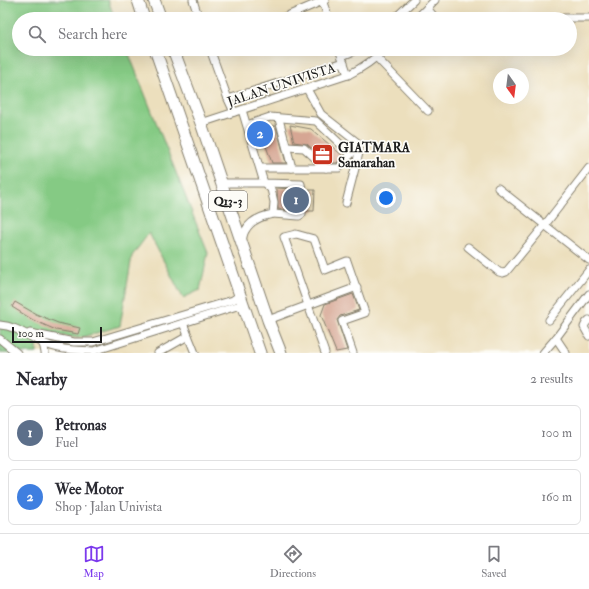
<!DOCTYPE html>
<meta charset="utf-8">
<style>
:root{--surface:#fff;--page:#f7f7f7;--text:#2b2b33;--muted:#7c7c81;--line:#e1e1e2;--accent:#7c3aed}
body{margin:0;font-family:"IM FELL Double Pica",serif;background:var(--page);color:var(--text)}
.compass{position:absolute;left:493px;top:68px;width:36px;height:36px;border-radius:50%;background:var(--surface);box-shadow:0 4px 16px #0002;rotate:166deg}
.scale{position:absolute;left:12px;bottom:10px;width:90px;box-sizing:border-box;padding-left:4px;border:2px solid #1c1c1c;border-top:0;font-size:11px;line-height:14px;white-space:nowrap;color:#1c1c1c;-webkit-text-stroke:3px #fdfcf7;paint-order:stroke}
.you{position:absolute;left:386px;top:198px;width:14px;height:14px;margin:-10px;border:3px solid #fff;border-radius:50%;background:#1a73e8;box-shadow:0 0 0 6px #1a73e833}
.badge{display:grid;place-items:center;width:26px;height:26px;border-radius:50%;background:var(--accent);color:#fff;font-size:13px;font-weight:700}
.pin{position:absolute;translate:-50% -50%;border:2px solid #fff;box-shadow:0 1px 4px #0006}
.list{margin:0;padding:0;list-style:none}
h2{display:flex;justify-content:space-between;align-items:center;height:52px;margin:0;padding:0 16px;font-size:17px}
h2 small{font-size:13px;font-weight:400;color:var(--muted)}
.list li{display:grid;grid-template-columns:26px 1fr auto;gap:12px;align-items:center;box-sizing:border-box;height:56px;margin:0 8px 8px;padding:0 8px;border:1px solid var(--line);border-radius:6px}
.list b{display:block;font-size:15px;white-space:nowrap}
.list p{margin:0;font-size:13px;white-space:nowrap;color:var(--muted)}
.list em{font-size:13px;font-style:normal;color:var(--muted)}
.icon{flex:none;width:22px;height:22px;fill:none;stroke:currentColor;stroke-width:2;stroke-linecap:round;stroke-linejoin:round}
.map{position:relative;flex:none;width:589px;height:353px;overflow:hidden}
.search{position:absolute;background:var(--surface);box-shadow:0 4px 16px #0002;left:12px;right:12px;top:12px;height:44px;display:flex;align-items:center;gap:10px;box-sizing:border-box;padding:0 14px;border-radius:22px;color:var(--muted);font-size:15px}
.sheet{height:180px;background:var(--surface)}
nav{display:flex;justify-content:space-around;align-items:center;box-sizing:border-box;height:56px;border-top:1px solid var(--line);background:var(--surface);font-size:11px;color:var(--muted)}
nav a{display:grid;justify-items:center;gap:2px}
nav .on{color:var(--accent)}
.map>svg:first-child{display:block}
.green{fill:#85ca84;stroke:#507350}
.building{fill:#d6a693}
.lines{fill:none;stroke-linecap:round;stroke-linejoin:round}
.minor-tunnel{stroke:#c2b89d;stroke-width:7;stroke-dasharray:7 3.5;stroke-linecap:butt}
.minor-casing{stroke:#847e6c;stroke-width:9}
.highway-casing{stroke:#847e6c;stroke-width:13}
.minor{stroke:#fff;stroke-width:7}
.highway{stroke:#fff;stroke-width:11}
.labels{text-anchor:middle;stroke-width:3.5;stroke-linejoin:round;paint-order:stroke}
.shield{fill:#fdfcf7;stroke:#605f5e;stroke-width:1}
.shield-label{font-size:12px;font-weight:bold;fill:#1c1c1c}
.street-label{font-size:13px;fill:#1c1c1c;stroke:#fdfcf7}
.poi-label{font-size:13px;font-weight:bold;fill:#1c1c1c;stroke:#fdfcf7;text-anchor:start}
</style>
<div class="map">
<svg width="589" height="353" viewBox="0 0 589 353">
<rect width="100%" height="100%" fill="#fdfcf7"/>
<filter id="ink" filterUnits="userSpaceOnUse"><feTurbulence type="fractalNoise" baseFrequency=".025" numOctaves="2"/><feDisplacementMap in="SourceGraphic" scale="8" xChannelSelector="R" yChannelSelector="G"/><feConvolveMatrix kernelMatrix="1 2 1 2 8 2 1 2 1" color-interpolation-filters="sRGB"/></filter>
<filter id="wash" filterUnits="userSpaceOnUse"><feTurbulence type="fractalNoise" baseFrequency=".012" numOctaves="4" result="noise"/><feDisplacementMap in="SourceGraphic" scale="16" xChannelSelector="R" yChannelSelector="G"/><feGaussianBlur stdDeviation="0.9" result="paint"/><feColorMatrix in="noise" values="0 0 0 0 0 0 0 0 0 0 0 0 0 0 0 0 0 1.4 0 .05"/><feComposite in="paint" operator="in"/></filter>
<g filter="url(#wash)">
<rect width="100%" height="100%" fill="#ecdfbd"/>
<path class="green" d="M0,0h108l7,19h-96v30h108l81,204 -8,37 -17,8 -34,-65 -17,23 -12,70 -41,12 -23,-3 -14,-5 -5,18v5h-37z"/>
<g id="blocks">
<g class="building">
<path d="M290,125l21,4 32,27 -6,7h-9l-21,-19 -13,-2z"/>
<path d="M268,126h8l10,37h-14l-12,-34z"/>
<path d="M277,188l18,1 3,4 4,2 3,-1 2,-4h8l-1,21h-7l-1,-3 -4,-2 -3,1 -2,4 -19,-2z"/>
<path d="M353,294l6,16 -19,6 -3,4 10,30 -11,2 -15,-37 4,-11z"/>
<path d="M15,302l21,12 22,9 22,5 -2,6 -22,-4 -23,-10 -21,-13z"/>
</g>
</g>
</g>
<g filter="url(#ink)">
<use href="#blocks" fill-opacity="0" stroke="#847e6c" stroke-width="1"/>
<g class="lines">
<path class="minor-tunnel" d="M302,211v-21"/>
<defs>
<g id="minor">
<path d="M193,0l6,19"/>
<path d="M322,0l7,19"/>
<path d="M427,8l9,11"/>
<path d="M564,18h25"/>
<path d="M280,19l45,-19"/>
<path d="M394,19l20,-19"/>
<path d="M416,19l19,-19"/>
<path d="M210,49l18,50 6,13"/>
<path d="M339,49l9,26"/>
<path d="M461,49l1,1"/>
<path d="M342,56l17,-7"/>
<path d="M377,58l51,53"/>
<path d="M307,89l14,25 37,29"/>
<path d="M228,99l116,-37"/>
<path d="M242,110l22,73 37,1 1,6"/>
<path d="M279,119l13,49"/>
<path d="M201,123l147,-48c14,-7 26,-15 37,-26"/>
<path d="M247,125l23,-8 46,4 35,33"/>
<path d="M287,147l17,1 22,20"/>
<path d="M261,168h78l12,-14 7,-11"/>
<path d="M222,183h42l7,6 3,13 -1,12c-11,2 -23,7 -28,17 -2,3 -2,7 -3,10"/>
<path d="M498,188l91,72"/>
<path d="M346,203l13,-50 -1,-10"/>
<path d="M273,214l26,2 3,-2v-3"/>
<path d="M468,247l31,25 4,1 3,-1 38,-46 45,-58"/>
<path d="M268,320l89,-33"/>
<path d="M549,320l40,-50"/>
<path d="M589,320l-3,3 -2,4 5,9"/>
<path d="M183,323l12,30"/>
<path d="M0,325c19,1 33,16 51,21 14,5 29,4 43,5l143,-45 6,1"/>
<path d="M30,333l44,9h19l140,-42 6,-4"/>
<path d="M556,338l10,15"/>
<path d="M0,339l17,14"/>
<path d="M41,340l3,7 1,6"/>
<path d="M158,353l30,-17"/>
<path d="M325,353l-41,-116 12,-3 18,5 11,31 22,-9 18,52 -23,8 11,32"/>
<path d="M543,353l13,-15 33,-44"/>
</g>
<g id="highway">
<path d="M138,0l6,19"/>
<path d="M154,0l7,19"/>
<path d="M155,49l105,304"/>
<path d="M173,49l28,74 67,197 13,33"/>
</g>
</defs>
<use href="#minor" class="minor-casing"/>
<use href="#highway" class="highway-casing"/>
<use href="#minor" class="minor"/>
<use href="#highway" class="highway"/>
</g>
</g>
<defs>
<symbol id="office-square" viewBox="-11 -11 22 22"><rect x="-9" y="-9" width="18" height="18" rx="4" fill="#c8321e" stroke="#fdfcf7"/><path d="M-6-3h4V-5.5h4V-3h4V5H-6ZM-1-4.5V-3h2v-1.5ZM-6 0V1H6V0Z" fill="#fff"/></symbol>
</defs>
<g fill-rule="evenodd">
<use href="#office-square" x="310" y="142" width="25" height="25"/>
</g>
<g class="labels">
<rect class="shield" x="209" y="191" width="38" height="20" rx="3"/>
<g class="shield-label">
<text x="228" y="205">Q13-3</text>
</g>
<g class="street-label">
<text transform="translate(281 84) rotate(-18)" y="5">JALAN UNIVISTA</text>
</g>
<g class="poi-label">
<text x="338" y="152">GIATMARA<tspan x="338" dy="15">Samarahan</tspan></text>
</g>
</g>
</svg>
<svg class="compass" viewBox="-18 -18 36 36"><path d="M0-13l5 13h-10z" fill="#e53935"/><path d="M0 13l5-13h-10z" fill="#7c7c81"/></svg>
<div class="scale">100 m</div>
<div class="you"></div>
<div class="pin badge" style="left:296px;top:200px;background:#5c6f8a">1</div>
<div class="pin badge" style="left:260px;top:134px;background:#3f7fe0">2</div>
<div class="search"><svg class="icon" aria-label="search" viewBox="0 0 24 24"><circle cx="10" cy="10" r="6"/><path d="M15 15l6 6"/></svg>Search here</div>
</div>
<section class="sheet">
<h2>Nearby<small>2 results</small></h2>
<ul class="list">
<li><span class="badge" style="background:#5c6f8a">1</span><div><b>Petronas</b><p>Fuel</p></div><em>100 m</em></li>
<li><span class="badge" style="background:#3f7fe0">2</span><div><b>Wee Motor</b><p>Shop · Jalan Univista</p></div><em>160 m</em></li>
</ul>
</section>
<nav>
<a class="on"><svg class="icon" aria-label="map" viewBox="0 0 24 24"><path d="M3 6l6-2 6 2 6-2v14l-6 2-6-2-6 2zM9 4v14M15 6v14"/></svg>Map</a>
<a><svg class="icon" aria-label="directions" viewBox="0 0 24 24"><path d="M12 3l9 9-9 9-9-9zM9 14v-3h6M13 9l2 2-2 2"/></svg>Directions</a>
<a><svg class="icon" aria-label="saved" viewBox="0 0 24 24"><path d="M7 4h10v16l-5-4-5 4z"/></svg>Saved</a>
</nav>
